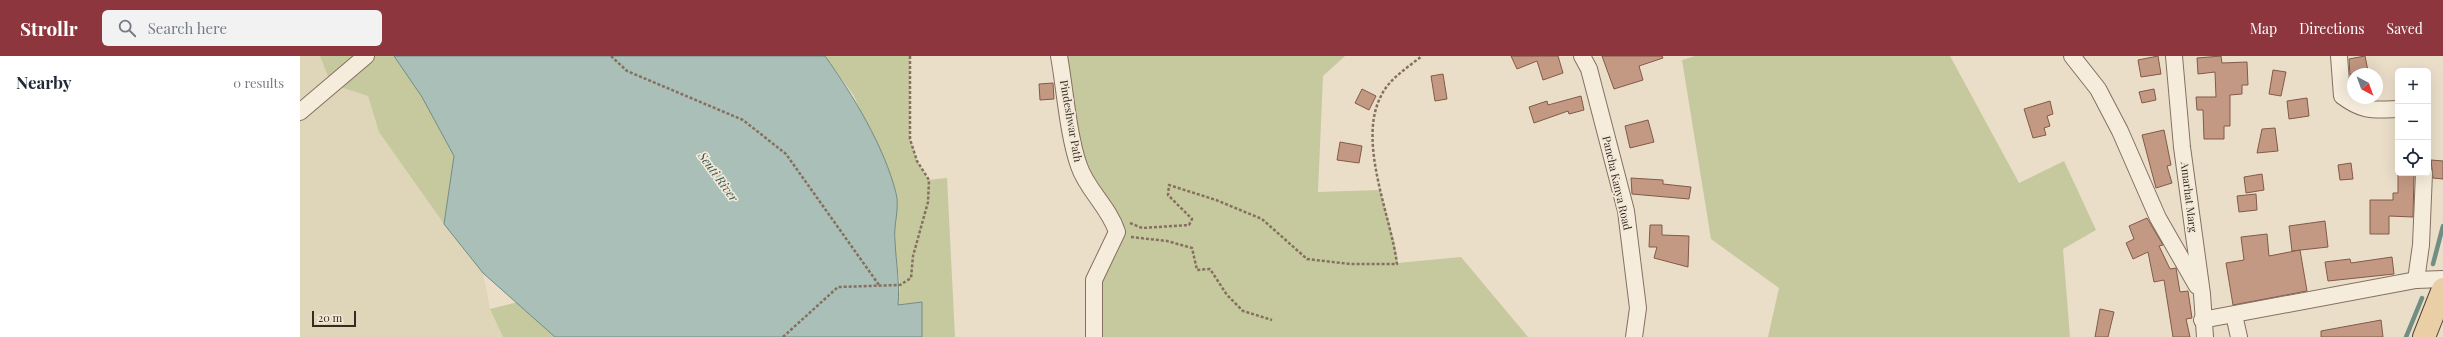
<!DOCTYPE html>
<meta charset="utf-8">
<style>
:root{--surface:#fff;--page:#f2f2f3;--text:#1f2937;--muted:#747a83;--line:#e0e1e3;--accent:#8e363e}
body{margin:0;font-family:"Playfair Display",serif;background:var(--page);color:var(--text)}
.controls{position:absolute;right:12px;top:12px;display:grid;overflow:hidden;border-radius:6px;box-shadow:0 4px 16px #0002}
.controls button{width:36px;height:36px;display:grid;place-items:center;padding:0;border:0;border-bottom:1px solid var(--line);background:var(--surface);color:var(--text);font:20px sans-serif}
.compass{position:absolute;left:2047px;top:12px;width:36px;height:36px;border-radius:50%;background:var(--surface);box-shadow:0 4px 16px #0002;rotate:139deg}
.scale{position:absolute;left:12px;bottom:10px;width:44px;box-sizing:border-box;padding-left:4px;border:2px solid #372a22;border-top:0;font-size:11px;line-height:14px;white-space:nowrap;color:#372a22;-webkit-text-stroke:3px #f3e9d8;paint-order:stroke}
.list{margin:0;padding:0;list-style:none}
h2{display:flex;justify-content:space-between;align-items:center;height:52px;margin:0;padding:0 16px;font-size:17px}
h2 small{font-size:13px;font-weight:400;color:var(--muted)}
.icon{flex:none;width:22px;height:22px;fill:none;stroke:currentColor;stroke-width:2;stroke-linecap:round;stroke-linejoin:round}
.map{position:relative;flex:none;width:2143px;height:281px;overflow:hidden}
header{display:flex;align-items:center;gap:24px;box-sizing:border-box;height:56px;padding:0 20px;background:var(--accent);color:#fff}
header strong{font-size:19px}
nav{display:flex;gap:22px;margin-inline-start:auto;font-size:14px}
.search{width:280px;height:36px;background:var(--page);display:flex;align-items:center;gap:10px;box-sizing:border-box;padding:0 14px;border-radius:6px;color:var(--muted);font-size:15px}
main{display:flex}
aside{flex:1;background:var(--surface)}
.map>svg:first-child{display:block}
.farmland{fill:#dfd5b8}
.green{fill:#c6c89e}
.water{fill:#aabfb7;stroke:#718d84}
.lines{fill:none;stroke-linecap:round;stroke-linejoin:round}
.stream{stroke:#718d84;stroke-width:4.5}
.building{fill:#c49983;stroke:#825a48}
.street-casing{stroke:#857060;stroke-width:18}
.primary-casing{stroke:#544033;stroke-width:24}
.path{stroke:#857060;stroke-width:2.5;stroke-dasharray:3 2;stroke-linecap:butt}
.street{stroke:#f6ecdc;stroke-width:16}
.primary{stroke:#e9cea6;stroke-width:22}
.labels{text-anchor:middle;stroke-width:3.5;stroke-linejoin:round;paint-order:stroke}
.street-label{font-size:11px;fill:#372a22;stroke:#f3e9d8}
.water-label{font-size:12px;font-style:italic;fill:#335550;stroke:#f3e9d8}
</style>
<header>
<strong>Strollr</strong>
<div class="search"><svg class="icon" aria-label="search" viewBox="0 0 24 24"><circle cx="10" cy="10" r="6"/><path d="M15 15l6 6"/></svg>Search here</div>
<nav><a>Map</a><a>Directions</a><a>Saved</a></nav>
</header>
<main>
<aside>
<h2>Nearby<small>0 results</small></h2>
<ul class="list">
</ul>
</aside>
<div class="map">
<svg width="2143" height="281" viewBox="0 0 2143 281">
<rect width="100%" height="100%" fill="#eadec9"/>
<path class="farmland" d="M0,0h20l11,28 37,12 11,36 65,92 39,49 7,36 13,28h-203z"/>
<g class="green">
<path d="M20,0h74l28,40 32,60 -10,68 -65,-92 -11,-36 -37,-12z"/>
<path d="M525,0h85v83l7,22 11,19 19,-2 8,159h-33v-35l-24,3 2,-20 -6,-45 3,-46 -43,-98z"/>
<path d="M759,0h286l-22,20 -5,116 62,-2 14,50 4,23 63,-6 67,80h-434v-57l23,-48 -38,-66z"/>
<path d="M1395,0h255l69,127 45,-22 32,69 -33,19 7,88h-302l11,-49 -68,-49 -29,-179z"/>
<path d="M218,246l37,35h-52l-13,-28z"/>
</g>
<path class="water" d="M94,0h431c28,39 59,90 71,137 4,15 -3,33 -1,48 1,22 5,42 3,64l24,-3v35h-367l-72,-64 -39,-49 10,-68 -32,-59z"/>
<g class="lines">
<g class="stream">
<path d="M2133,208l10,-38"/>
<path d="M2106,281l16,-39"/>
</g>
</g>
<g class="building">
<path d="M1211,0h47l5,17 -20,7 -6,-19 -20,8z"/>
<path d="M1302,0h60l1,2 -24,8 4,14 -29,9z"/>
<path d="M1858,0l3,18 -20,3 -3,-17z"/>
<path d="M1921,0l1,7 25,-1 1,23h-6v9l-12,1v31h-6v13h-20l-1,-29h-6l-1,-13h20l-1,-25 -17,2 -1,-16z"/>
<path d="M2065,0l3,15 -18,4 -1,-16z"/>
<path d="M1973,14l13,2 -5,24 -12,-2z"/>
<path d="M1143,18l4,25 -12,2 -4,-25z"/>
<path d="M753,27l1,16 -14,1 -1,-16z"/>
<path d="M1062,33l14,7 -7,14 -14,-7z"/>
<path d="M1854,33l2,11 -14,3 -3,-11z"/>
<path d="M1281,40l3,14 -15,4 -1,-3 -34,12 -5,-16 18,-6 1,4z"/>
<path d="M2007,42l2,18 -20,3 -2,-18z"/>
<path d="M1750,45l3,13 -6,2 3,10 -6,2 2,7 -13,3 -9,-29z"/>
<path d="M1348,64l6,22 -24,6 -5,-22z"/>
<path d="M1975,72l3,23 -21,2 5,-24z"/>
<path d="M1864,74l7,35 -4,1 5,17 -16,5 -14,-53z"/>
<path d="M1040,86l22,4 -3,17 -22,-3z"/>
<path d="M2131,104l12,1v18l-10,-1z"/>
<path d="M2051,107l2,16 -13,1 -2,-15z"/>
<path d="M2098,117h16l-1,44 -24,-1v18h-19v-34h23v-7h5z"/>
<path d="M1962,118l2,16 -18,3 -2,-16z"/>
<path d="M1331,122l32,2v4l28,3 -2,12 -57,-5z"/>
<path d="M1956,138l1,16 -18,2 -2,-16z"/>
<path d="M1847,162l16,27 -4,1 11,23 6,-1 4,24 8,-1 4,27 -6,1 4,18h-17l-9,-57 -10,2 -6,-30 -15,7 -7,-16 8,-4 -5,-13z"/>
<path d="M2025,165l3,26 -36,4 -3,-25z"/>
<path d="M1350,169h12v10l27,1 -1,31 -34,-9 3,-11h-8z"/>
<path d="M1967,178l2,22 31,-6 7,41 -74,14 -7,-42 18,-3 -3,-23z"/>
<path d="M2092,201l2,17 -66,7 -3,-19 25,-3 1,4z"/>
<path d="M1800,253l14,3 -6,25h-13z"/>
<path d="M2081,264l2,17h-62v-6z"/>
</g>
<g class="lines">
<defs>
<g id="street">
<path d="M759,0c6,33 9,79 20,110 8,24 30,41 38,66l-23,48v57"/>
<path d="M1282,0l7,13 37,142 12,97 -4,29"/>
<path d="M1772,0l26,33 22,42 38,87 39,68"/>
<path d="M1874,0l8,91 20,147 3,43"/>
<path d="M2039,0l3,40c21,16 31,14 56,13"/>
<path d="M0,56l66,-56"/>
<path d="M2116,224l5,-35 3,-72"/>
<path d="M1934,259l5,22"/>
<path d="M1902,264l214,-40 27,-1"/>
</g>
<path id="primary" d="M2124,281l19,-48"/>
</defs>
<use href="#street" class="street-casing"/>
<use href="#primary" class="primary-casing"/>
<g class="path">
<path d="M311,0l16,15 116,49 43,34 93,131"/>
<path d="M830,167l12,5 47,-3 3,-6 -24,-24 1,-10 47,15 46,19 45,40 43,5h47c-6,-48 -40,-122 -16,-168 8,-17 26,-28 41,-40"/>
<path d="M831,181l36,4 25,7 5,22 13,-1 17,26 16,16 29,9"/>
<path d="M483,281l55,-50 62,-2 11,-7 2,-22 15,-54 1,-22 -12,-19 -7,-22v-83"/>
</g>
<use href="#street" class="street"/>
<use href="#primary" class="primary"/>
</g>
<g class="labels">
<g class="street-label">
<text transform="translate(771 65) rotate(80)" y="4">Pindeshwar Path</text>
<text transform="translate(1317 127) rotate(77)" y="4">Pancha Kanya Road</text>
<text transform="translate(1889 141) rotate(83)" y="4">Amarhat Marg</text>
</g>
<g class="water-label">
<text transform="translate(418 121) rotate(54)" y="4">Seuti River</text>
</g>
</g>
</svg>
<div class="controls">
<button>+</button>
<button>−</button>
<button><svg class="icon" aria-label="locate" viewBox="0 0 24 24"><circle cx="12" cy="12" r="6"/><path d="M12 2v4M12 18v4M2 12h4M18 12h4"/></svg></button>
</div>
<svg class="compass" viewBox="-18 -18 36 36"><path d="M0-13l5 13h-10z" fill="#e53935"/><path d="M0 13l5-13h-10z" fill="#747a83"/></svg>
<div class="scale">20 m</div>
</div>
</main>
